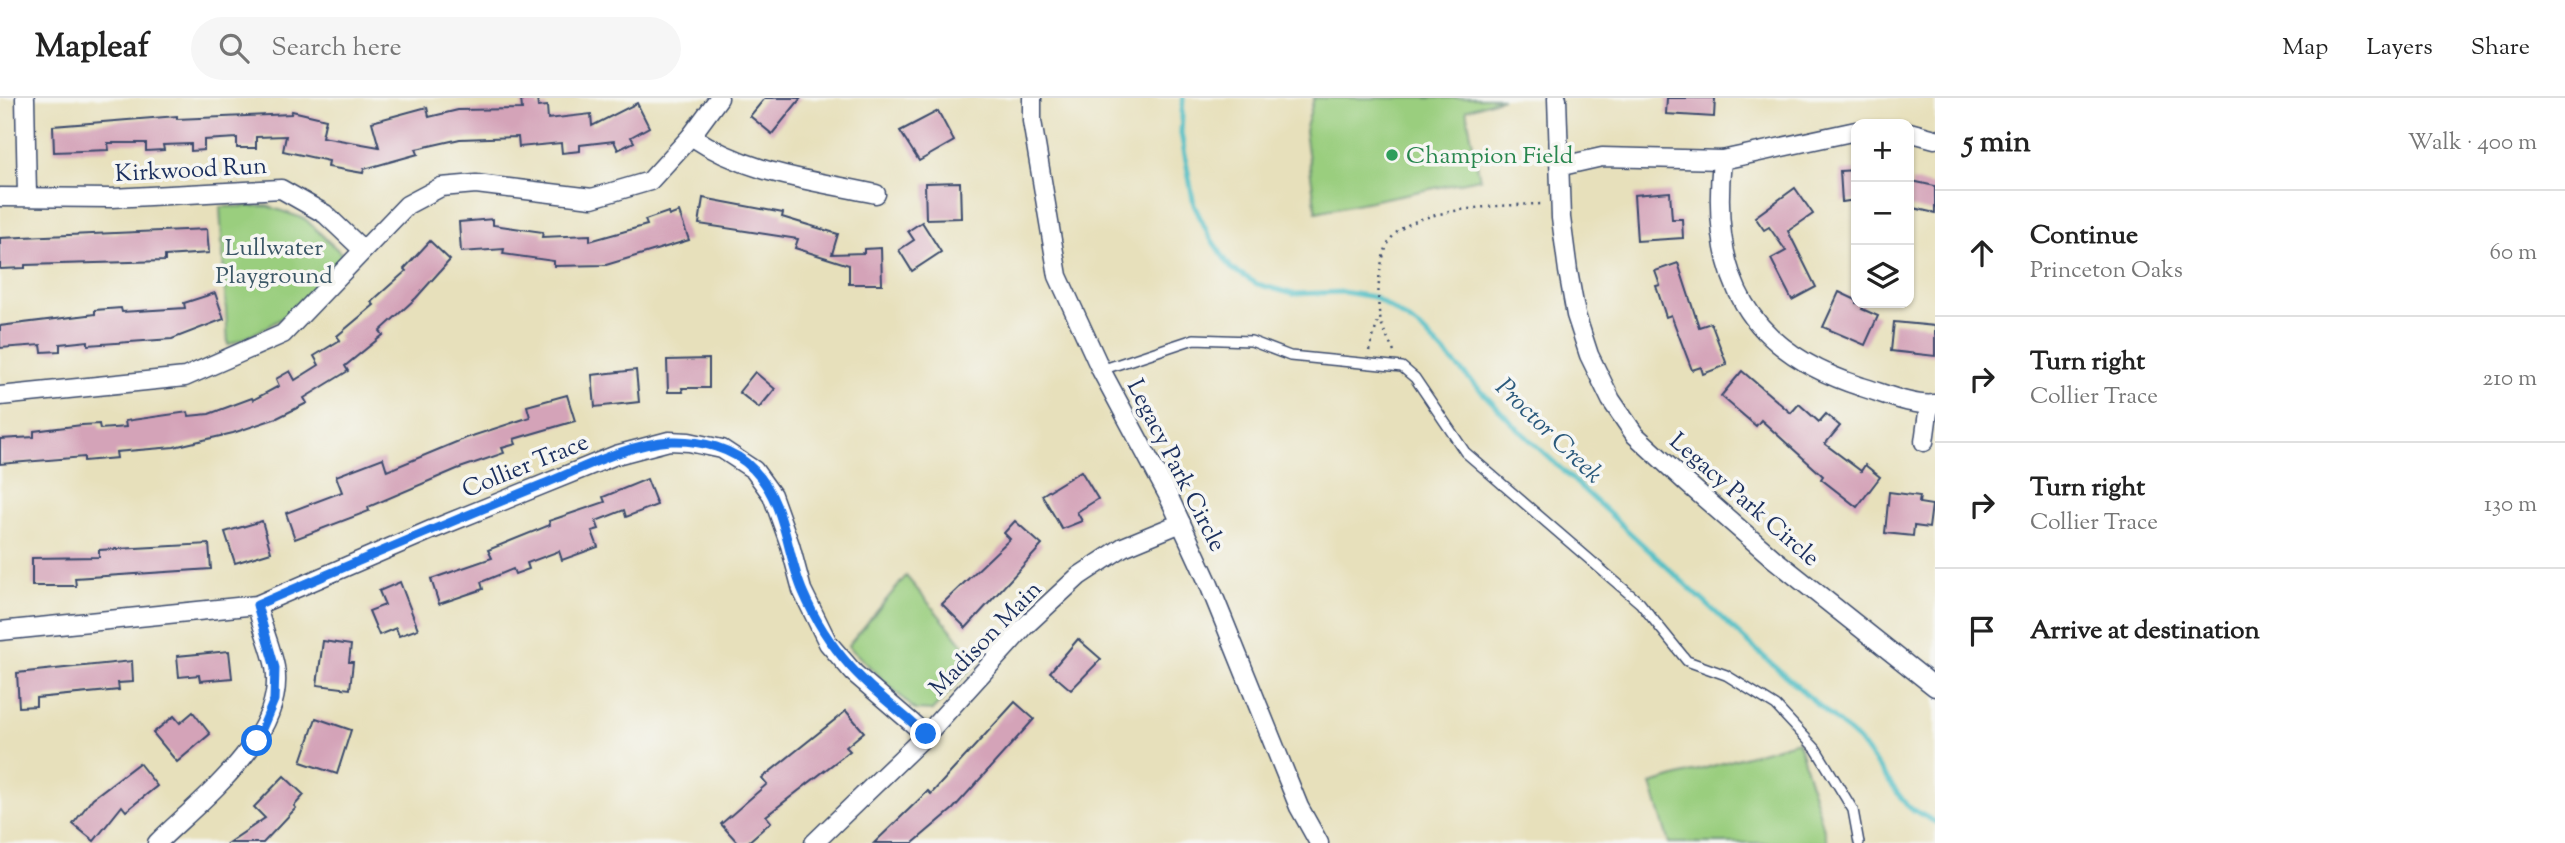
<!DOCTYPE html>
<meta charset="utf-8">
<style>
:root{--surface:#fff;--page:#f6f6f6;--text:#222;--muted:#767676;--line:#e0e0e0}
body{margin:0;font-family:"Sorts Mill Goudy",serif;background:var(--page);color:var(--text)}
.controls{position:absolute;right:21px;top:21px;display:grid;overflow:hidden;border-radius:14px;box-shadow:0 2px 5px #0004}
.controls button{width:63px;height:63px;display:grid;place-items:center;padding:0;border:0;border-bottom:2px solid var(--line);background:var(--surface);color:var(--text);font:35px sans-serif}
.stop{position:absolute;width:21px;height:21px;margin:-16px;border:5px solid #1a73e8;border-radius:50%;background:#fff}
.stop.end{background:#1a73e8;border-color:#fff;box-shadow:0 2px 7px #0008}
.list{margin:0;padding:0;list-style:none}
h2{display:flex;justify-content:space-between;align-items:center;height:91px;margin:0;padding:0 28px;font-size:30px}
h2 small{font-size:23px;font-weight:400;color:var(--muted)}
.list li{display:grid;grid-template-columns:46px 1fr auto;gap:21px;align-items:center;box-sizing:border-box;height:126px;padding:0 28px;border-top:2px solid var(--line)}
.list b{display:block;font-size:26px;white-space:nowrap}
.list p{margin:0;font-size:23px;white-space:nowrap;color:var(--muted)}
.list em{font-size:23px;font-style:normal;color:var(--muted)}
.icon{flex:none;width:38px;height:38px;fill:none;stroke:currentColor;stroke-width:2;stroke-linecap:round;stroke-linejoin:round}
.map{position:relative;flex:none;width:1935px;height:745px;overflow:hidden}
header{display:flex;align-items:center;gap:42px;box-sizing:border-box;height:98px;padding:0 35px;background:var(--surface);border-bottom:2px solid var(--line)}
header strong{font-size:33px}
nav{display:flex;gap:38px;margin-inline-start:auto;font-size:24px}
.search{width:490px;height:63px;background:var(--page);display:flex;align-items:center;gap:18px;box-sizing:border-box;padding:0 24px;border-radius:38px;color:var(--muted);font-size:26px}
main{display:flex}
aside{flex:1;background:var(--surface)}
.map>svg:first-child{display:block}
.green{fill:#9ace7e;stroke:#5a7e6e;stroke-width:2}
.lines{fill:none;stroke-linecap:round;stroke-linejoin:round}
.stream{stroke:#4fbec4;stroke-width:5}
.building{fill:#d4a3b8}
.lane-casing{stroke:#3a4a6c;stroke-width:12}
.street-casing{stroke:#3a4a6c;stroke-width:21}
.path{stroke:#3a4a6c;stroke-width:2.5;stroke-dasharray:2 5;stroke-linecap:butt}
.lane{stroke:#fff;stroke-width:9}
.street{stroke:#fff;stroke-width:18}
.route{stroke:#1a73e8;stroke-width:9}
.leisure-dot{fill:#2e9e5b;stroke:#f6f6f2;stroke-width:2.5}
.labels{text-anchor:middle;stroke-width:7;stroke-linejoin:round;paint-order:stroke}
.leisure-label{font-size:24px;fill:#27864d;stroke:#f6f6f2;text-anchor:start}
.street-label{font-size:24px;fill:#1b2f5e;stroke:#f6f6f2}
.park-label{font-size:24px;fill:#3b5766;stroke:#f6f6f2}
.water-label{font-size:26px;font-style:italic;fill:#2b5a7d;stroke:#f6f6f2}
</style>
<header>
<strong>Mapleaf</strong>
<div class="search"><svg class="icon" aria-label="search" viewBox="0 0 24 24"><circle cx="10" cy="10" r="6"/><path d="M15 15l6 6"/></svg>Search here</div>
<nav><a>Map</a><a>Layers</a><a>Share</a></nav>
</header>
<main>
<div class="map">
<svg width="1935" height="745" viewBox="0 0 1935 745">
<rect width="100%" height="100%" fill="#f6f6f2"/>
<filter id="ink" filterUnits="userSpaceOnUse"><feTurbulence type="fractalNoise" baseFrequency=".0143" numOctaves="2"/><feDisplacementMap in="SourceGraphic" scale="14" xChannelSelector="R" yChannelSelector="G"/><feConvolveMatrix kernelMatrix="1 2 1 2 8 2 1 2 1" color-interpolation-filters="sRGB"/></filter>
<filter id="wash" filterUnits="userSpaceOnUse"><feTurbulence type="fractalNoise" baseFrequency=".00686" numOctaves="4" result="noise"/><feDisplacementMap in="SourceGraphic" scale="28" xChannelSelector="R" yChannelSelector="G"/><feGaussianBlur stdDeviation="1.57" result="paint"/><feColorMatrix in="noise" values="0 0 0 0 0 0 0 0 0 0 0 0 0 0 0 0 0 1.4 0 .05"/><feComposite in="paint" operator="in"/></filter>
<g filter="url(#wash)">
<rect width="100%" height="100%" fill="#e7e0bb"/>
<g class="green">
<path d="M1314,0h189l-37,12 14,69 -164,33 -11,-81z"/>
<path d="M267,108l38,13 38,36c-24,43 -70,73 -115,90l-8,-138z"/>
<path d="M906,478l72,86 -46,49 -17,-1 -67,-64z"/>
<path d="M1798,643l30,102h-159l-18,-59z"/>
</g>
<g class="lines">
<path class="stream" d="M1183,0l-2,35 13,72 15,31 22,32 26,16 36,10 50,-2 31,5 46,31 96,99 237,220 106,94 49,66 27,15"/>
</g>
<g id="blocks">
<g class="building">
<path d="M537,0l1,9 9,-1 1,13 43,-5 1,12 45,-23 12,24 -18,10 3,5 -16,8 -4,-9 -34,4v6l-18,2 -1,-10 -42,4 -1,-10 -58,2 -44,10 2,5 -54,15 -1,4 -35,-6 1,-6 -46,-10 3,-15 -30,1v11h-19v-10l-33,2v10l-13,1v-7l-28,1 1,5 -18,1v-8h-38l1,7 -55,2 -1,-26 124,-10v3l114,-5 1,-3 34,8 -4,18 57,10 -7,-25 55,-15 2,10 29,-7 64,-1 -1,-10z"/>
<path d="M765,0h36l-29,36 -22,-18z"/>
<path d="M1667,0h48l-1,19 -48,-3z"/>
<path d="M938,13l16,30 -35,20 -19,-30z"/>
<path d="M1856,72v30l-14,2 -2,-31z"/>
<path d="M1912,83l23,5v27l-26,-6z"/>
<path d="M960,84l1,36 -35,1 -1,-36z"/>
<path d="M1795,90l18,26 -25,17 28,56 -24,13 -21,-41 15,-8 -17,-24 -5,3 -9,-13z"/>
<path d="M1670,94l2,27h10l1,19 -46,3 -3,-46z"/>
<path d="M703,100l80,15 -1,4 56,17 -6,20 32,-1v-4l17,-1 1,36h-33v-19l-54,-17 3,-9 -99,-15z"/>
<path d="M668,114l1,4 10,-4 10,28 -83,25 -52,1v-5l-51,-7 1,-5 -43,3 -2,-30 34,-3v6l50,7 -1,5 48,-2v6l57,-16 -2,-5z"/>
<path d="M922,124l19,30 -29,19 -13,-21 15,-10 -6,-9z"/>
<path d="M207,131l2,24 -44,3v5l-140,4v3l-25,1v-31z"/>
<path d="M430,143l20,19 -34,38 -36,33 3,4 -38,31 3,5 -44,27 3,5 -30,15 -44,15 -59,14 -58,5 1,6 -33,3v-4l-84,7v-25l34,-2v-6l48,-6 17,-1 1,5 26,-2 -1,-6 63,-9 1,4 20,-2 43,-16 1,2 26,-14 -3,-7 14,-8 5,9 24,-15 -5,-9 26,-16 -3,-4 37,-31 -3,-3 35,-31 -2,-2z"/>
<path d="M1678,165l21,64 12,-4 16,42 -24,9 -2,-7 -9,3 -21,-55 -5,2 -10,-31 4,-1 -5,-14z"/>
<path d="M1839,194l17,8v3l9,1 -3,5 16,7 -13,29 -42,-18z"/>
<path d="M215,195l9,26 -52,20 -84,6v-4l-28,3v7l-18,1 -1,-7 -41,3v-22l95,-12v-4l26,-2 1,4 63,-4 -1,-5z"/>
<path d="M1894,224l41,4v30l-44,-5z"/>
<path d="M709,261v29h-27l1,4h-15l-1,-32z"/>
<path d="M636,272l3,32 -44,5 -3,-32z"/>
<path d="M1742,273l49,42 8,-9 20,18 7,-8 14,12 -15,18 36,27 4,-6 15,12 -23,30 -36,-28 2,-3 -62,-56 -5,6 -35,-30z"/>
<path d="M755,274l20,17 -16,19 -20,-16z"/>
<path d="M567,297l8,26 -61,18 2,5 -14,4 2,5 -47,16 -89,38 1,4 -74,28 -9,-26 56,-21 -6,-16 47,-18 4,13 79,-33 64,-21 -3,-11z"/>
<path d="M1081,373l17,28 -21,13 5,9 -20,8 -20,-34z"/>
<path d="M647,381l10,26 -31,12 -2,-7 -28,11 3,8 -7,2 6,16 -36,13 -3,-9 -32,12 2,6 -14,5 -2,-5 -32,13 2,7 -44,15 -8,-25 61,-21 -4,-8 62,-25 -1,-4 56,-19 -2,-5z"/>
<path d="M1889,394l31,4 -1,7 13,2 -3,23 -15,-2 -1,10 -28,-3z"/>
<path d="M262,423l9,31 -36,11 -10,-31z"/>
<path d="M1015,423l27,24 -76,83 -24,-24 68,-65 -6,-6z"/>
<path d="M209,446l2,25 -136,9 1,8h-44v-28l67,-1v-7z"/>
<path d="M400,484l18,47 -19,7 -3,-8 -17,7 -10,-24 16,-6 -6,-14z"/>
<path d="M1078,541l23,20 -30,31 -21,-18z"/>
<path d="M323,543l28,4 -2,17h4l-3,27 -33,-4z"/>
<path d="M229,553l3,27 -32,3 -1,-6 -20,2 -2,-21z"/>
<path d="M132,563l1,21 -15,1 1,7 -83,8v8l-17,1 -2,-34z"/>
<path d="M1015,604l19,17 -81,90 -40,34h-39l54,-52 3,3z"/>
<path d="M846,613l18,21 -18,15 4,4 -84,65 5,6 -24,21h-9l-17,-19 46,-40 -5,-6z"/>
<path d="M193,614l17,22 -33,28 -24,-29 21,-17 6,7z"/>
<path d="M316,620l35,12 -14,44 -36,-12z"/>
<path d="M139,665l18,23 -31,25 -4,-5 -28,35 -21,-17 20,-26z"/>
<path d="M284,678l20,19 -10,11 2,2 -33,35h-35l37,-25 -11,-11z"/>
</g>
</g>
</g>
<g filter="url(#ink)">
<use href="#blocks" fill-opacity="0" stroke="#3a4a6c" stroke-width="2"/>
<g class="lines">
<defs>
<path id="lane" d="M1101,272l93,-31 57,2 39,15 112,11 13,11 50,74 175,151 47,58 39,14 50,31 40,43 37,61 6,33"/>
<g id="street">
<path d="M25,0l2,97"/>
<path d="M1032,0v23l26,155 43,94 67,125 40,87 91,225 20,36"/>
<path d="M1557,0l4,120 7,53 8,44 13,40 22,45 24,35 52,48 87,76 161,128"/>
<path d="M1909,34l26,7"/>
<path d="M691,38c56,38 120,44 185,58"/>
<path d="M1722,62c-12,117 24,190 140,227 21,6 51,20 73,17"/>
<path d="M1562,68l40,-9 120,3 134,-29"/>
<path d="M0,99l112,1 169,-9 44,25 38,36"/>
<path d="M0,298l185,-19 98,-43 124,-129 34,-18 35,-3 116,14 58,-17 41,-45 28,-38"/>
<path d="M1924,344l5,-37"/>
<path d="M0,533l257,-26 174,-75 185,-75 53,-14 20,1 33,7 32,21 18,25 18,50 12,45 26,53 26,30 72,62"/>
<path d="M157,745c43,-43 130,-107 118,-176 -4,-21 -14,-41 -18,-62"/>
<path d="M814,745l112,-108 99,-109 54,-50 44,-29 58,-24"/>
</g>
</defs>
<use href="#lane" class="lane-casing"/>
<use href="#street" class="street-casing"/>
<g class="path">
<path d="M1369,253l9,-30"/>
<path d="M1394,254c-15,-30 -17,-37 -15,-71 1,-14 5,-35 15,-46 26,-28 113,-30 150,-31"/>
</g>
<use href="#lane" class="lane"/>
<use href="#street" class="street"/>
</g>
</g>
<g class="lines" filter="url(#ink)">
<path class="route" d="M257,643l17,-41 1,-32 -18,-63c94,-41 188,-81 284,-120 40,-16 86,-41 130,-44 29,-1 63,7 83,29 32,33 32,83 49,122 29,68 69,97 123,142"/>
</g>
<circle class="leisure-dot" cx="1392" cy="57" r="7"/>
<g class="labels">
<g class="leisure-label">
<text x="1406" y="65">Champion Field</text>
</g>
<g class="street-label">
<text transform="translate(191 71) rotate(-3)" y="8">Kirkwood Run</text>
<text transform="translate(525 367) rotate(-22)" y="8">Collier Trace</text>
<text transform="translate(1177 367) rotate(63)" y="8">Legacy Park Circle</text>
<text transform="translate(1745 401) rotate(41)" y="8">Legacy Park Circle</text>
<text transform="translate(985 540) rotate(-46)" y="8">Madison Main</text>
</g>
<g class="park-label">
<text x="274" y="157">Lullwater<tspan x="274" dy="28">Playground</tspan></text>
</g>
<g class="water-label">
<text transform="translate(1550 332) rotate(44)" y="9">Proctor Creek</text>
</g>
</g>
</svg>
<div class="controls">
<button>+</button>
<button>−</button>
<button><svg class="icon" aria-label="layers" viewBox="0 0 24 24"><path d="M12 4l9 5-9 5-9-5zM3 14l9 5 9-5"/></svg></button>
</div>
<div class="stop" style="left:257px;top:643px"></div>
<div class="stop end" style="left:926px;top:636px"></div>
</div>
<aside>
<h2>5 min<small>Walk · 400 m</small></h2>
<ul class="list">
<li><svg class="icon" aria-label="ahead" viewBox="0 0 24 24"><path d="M12 20V5M6 11l6-6 6 6"/></svg><div><b>Continue</b><p>Princeton Oaks</p></div><em>60 m</em></li>
<li><svg class="icon" aria-label="right" viewBox="0 0 24 24"><path d="M7 20v-9h11M14 6l5 5-5 5"/></svg><div><b>Turn right</b><p>Collier Trace</p></div><em>210 m</em></li>
<li><svg class="icon" aria-label="right" viewBox="0 0 24 24"><path d="M7 20v-9h11M14 6l5 5-5 5"/></svg><div><b>Turn right</b><p>Collier Trace</p></div><em>130 m</em></li>
<li><svg class="icon" aria-label="arrive" viewBox="0 0 24 24"><path d="M6 21V4h12l-3 4 3 4H6"/></svg><div><b>Arrive at destination</b></div></li>
</ul>
</aside>
</main>
